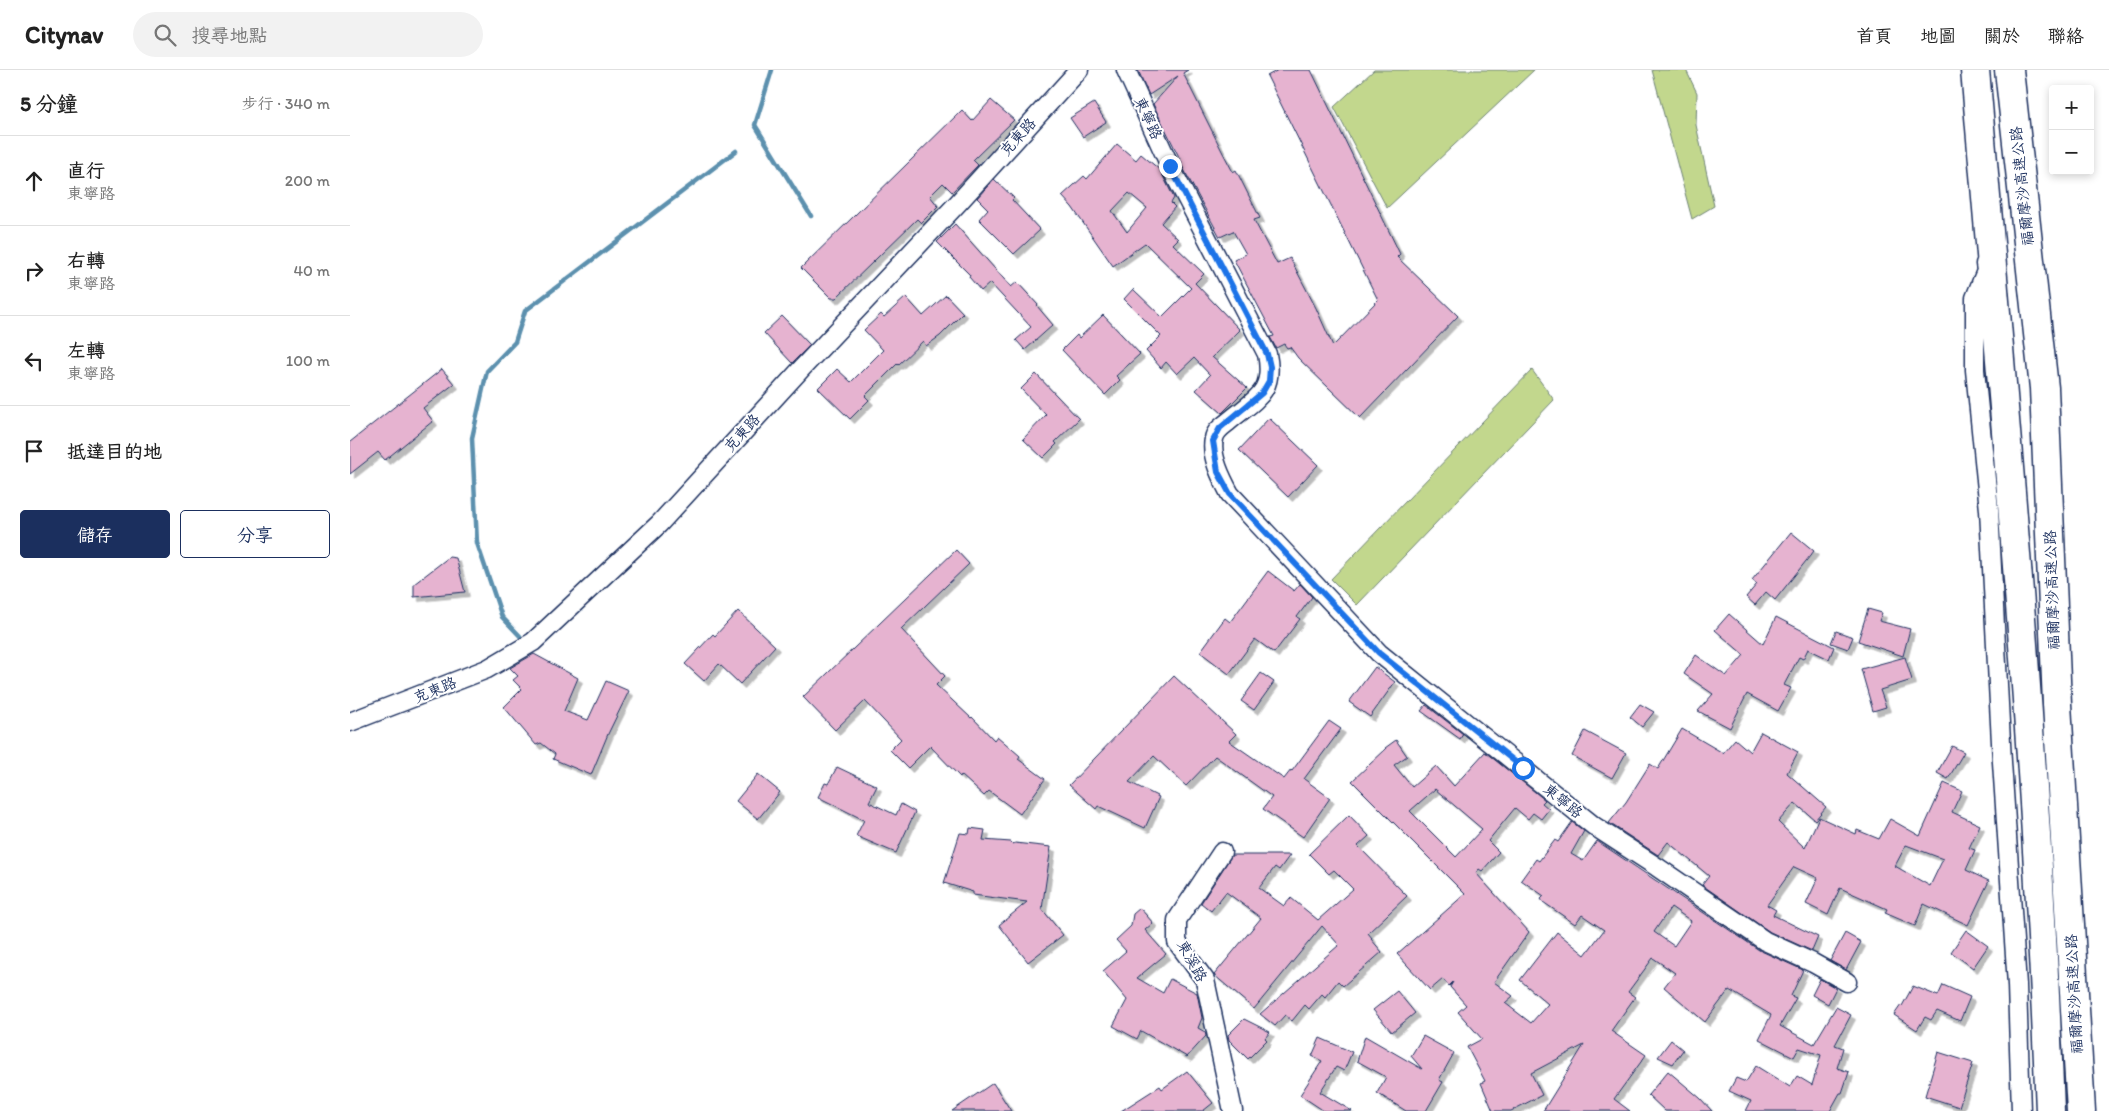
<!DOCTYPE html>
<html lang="zh-TW">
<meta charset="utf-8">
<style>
:root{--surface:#fff;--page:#f2f2f2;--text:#222;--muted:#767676;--line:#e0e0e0;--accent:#1b2f5e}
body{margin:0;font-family:Itim,"LXGW WenKai TC",sans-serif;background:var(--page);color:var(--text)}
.controls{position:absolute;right:15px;top:15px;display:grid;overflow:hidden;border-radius:5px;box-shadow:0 2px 8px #0003}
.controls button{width:45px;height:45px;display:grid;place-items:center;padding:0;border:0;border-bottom:1px solid var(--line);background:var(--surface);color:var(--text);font:25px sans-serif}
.stop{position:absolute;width:15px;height:15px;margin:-11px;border:4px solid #1a73e8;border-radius:50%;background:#fff}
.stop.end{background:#1a73e8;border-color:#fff;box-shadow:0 1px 5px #0008}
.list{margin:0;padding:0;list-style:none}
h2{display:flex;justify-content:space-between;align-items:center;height:65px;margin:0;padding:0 20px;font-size:21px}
h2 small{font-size:16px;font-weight:400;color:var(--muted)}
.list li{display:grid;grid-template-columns:32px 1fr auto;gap:15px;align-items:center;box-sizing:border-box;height:90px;padding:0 20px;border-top:1px solid var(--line)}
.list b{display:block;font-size:19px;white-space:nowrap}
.list p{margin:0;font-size:16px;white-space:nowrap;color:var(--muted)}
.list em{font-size:16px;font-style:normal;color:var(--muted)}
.actions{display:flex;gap:10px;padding:15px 20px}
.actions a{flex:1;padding:11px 0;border:1px solid var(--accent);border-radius:5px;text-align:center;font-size:18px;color:var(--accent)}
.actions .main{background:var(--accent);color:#fff}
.icon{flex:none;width:28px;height:28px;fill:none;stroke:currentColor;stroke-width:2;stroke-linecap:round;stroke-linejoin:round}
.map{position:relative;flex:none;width:1759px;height:1041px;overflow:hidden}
header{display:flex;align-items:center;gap:30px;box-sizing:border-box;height:70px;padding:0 25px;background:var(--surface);border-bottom:1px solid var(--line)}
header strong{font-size:24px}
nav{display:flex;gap:28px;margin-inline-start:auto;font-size:18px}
.search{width:350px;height:45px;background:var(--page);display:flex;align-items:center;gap:12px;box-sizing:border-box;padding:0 18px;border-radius:28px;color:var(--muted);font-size:19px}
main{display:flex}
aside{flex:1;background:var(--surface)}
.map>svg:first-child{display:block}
.green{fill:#c2d78d;stroke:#6e8376}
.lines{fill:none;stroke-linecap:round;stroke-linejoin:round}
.stream{stroke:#5b90ae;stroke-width:4.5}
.building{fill:#e6b3d0;stroke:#1b2f5e;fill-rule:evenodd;filter:url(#shadow)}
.street-casing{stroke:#1b2f5e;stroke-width:21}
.highway-casing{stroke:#1b2f5e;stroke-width:31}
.street{stroke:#fff;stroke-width:18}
.highway{stroke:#fff;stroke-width:28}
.route{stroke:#1a73e8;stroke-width:6}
.labels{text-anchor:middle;stroke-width:4;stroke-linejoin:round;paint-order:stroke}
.street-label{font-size:15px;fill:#1b2f5e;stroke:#fff}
</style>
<header>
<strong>Citynav</strong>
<div class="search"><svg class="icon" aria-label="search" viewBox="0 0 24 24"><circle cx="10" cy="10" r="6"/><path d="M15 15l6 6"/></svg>搜尋地點</div>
<nav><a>首頁</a><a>地圖</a><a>關於</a><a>聯絡</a></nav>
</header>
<main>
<aside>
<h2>5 分鐘<small>步行 · 340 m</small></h2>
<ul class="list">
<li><svg class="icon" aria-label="ahead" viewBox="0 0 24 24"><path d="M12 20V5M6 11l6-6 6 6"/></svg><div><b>直行</b><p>東寧路</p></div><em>200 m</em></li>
<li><svg class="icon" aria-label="right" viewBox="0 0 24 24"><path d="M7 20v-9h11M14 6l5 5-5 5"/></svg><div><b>右轉</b><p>東寧路</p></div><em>40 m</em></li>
<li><svg class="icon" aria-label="left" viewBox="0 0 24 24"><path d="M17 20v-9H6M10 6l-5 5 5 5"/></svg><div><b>左轉</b><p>東寧路</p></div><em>100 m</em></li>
<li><svg class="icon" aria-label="arrive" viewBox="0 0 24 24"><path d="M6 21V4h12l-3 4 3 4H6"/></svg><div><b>抵達目的地</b></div></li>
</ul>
<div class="actions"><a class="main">儲存</a><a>分享</a></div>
</aside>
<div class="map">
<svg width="1759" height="1041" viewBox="0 0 1759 1041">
<defs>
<filter id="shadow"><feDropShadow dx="4.5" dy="4.5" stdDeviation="0" flood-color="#0004"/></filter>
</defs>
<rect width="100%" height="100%" fill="#fff"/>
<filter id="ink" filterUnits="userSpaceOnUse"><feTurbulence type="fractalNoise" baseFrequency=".02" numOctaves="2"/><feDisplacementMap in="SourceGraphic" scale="10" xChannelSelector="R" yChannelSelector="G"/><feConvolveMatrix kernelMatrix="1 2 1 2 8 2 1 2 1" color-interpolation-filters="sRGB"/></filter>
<g filter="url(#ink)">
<g class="green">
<path d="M1024,0h160l-147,138 -53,-101z"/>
<path d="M1302,0h34l11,23 -1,32 18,81 -22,13z"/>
<path d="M1182,300l22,30 -197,205 -26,-26z"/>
</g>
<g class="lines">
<g class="stream">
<path d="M422,0l-17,55 56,91"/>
<path d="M170,566l-18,-19 -25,-74 -5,-105 15,-67 28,-29 10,-31 211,-160"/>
</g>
</g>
<g class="building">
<path d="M788,0h50l-5,3 40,80 10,19 3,-2 24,48 -6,2 12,23 11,21 13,-6 26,50 17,38 45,-46 -111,-224 11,-6h33l89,184 -3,3 61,59 -98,102 -62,-60 -8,-11 -3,1 -3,-4 -8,4 -6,-11 4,-1 -40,-76 12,-6 -13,-23 -13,6 -39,-73 1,-1 -29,-59 25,-28 -29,19z"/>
<path d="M641,30l23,20 -41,40 5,5 -26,27 -9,-9 -13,13 8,10 -17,17 -4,-4 -81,79h-5l-30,-30 161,-158 10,11z"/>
<path d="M744,33l12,19 -23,15 -13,-19z"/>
<path d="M767,74l19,16 5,-6 19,16 14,28 -3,5 4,4 -14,16 17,16 -5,5 31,30 -9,9 45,47 -28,27 35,31 -25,25 -26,-23 14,-15 -16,-17 -17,16 -11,-12 -5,6 -15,-17 15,-15 -37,-37 9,-10 29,28 29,-29 -46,-45 -32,23 -41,-59 -10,-11 22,-20 3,3zM779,123l18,15 -20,24 -15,-21z"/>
<path d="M644,109l20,19 -2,2 28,30 -26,24 -35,-35 9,-10 -11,-11z"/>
<path d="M605,154l56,63 6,-5 21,23 -1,1 16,19 -28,25 -9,-10 15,-13 -41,-44 -9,8 -12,-14 1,-2 -33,-33z"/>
<path d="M596,225l17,18 -23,23 -14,10 -3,-5 -25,24 -1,-1 -32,32 4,4 -19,19 -32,-31 19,-19 14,13 32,-32 -19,-20 17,-16 3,3 22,-20 17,19z"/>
<path d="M753,245l37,39 -24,22 4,4 -15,15 -43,-45 15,-15 2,3z"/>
<path d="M432,246l28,29 -18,18 -28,-30z"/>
<path d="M92,299l12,15 -31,24 10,13 -48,39 -7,-8 -28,22v-32z"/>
<path d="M686,304l43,45 -24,23 2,2 -14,14 -20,-19 23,-24 -25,-26z"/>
<path d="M919,348l49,47 -30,32 -49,-47z"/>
<path d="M1441,462l23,19 -39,49 -9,-8 -11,13 -9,-8 11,-13 -5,-4z"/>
<path d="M606,480l13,14 -68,65 44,47 -9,9 35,33 1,-1 22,23 3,-4 23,20 -2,3 27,20 -25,35 -31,-23 -5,5 -23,-21 -1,2 -30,-31 -22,22 -18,-18 11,-11 -36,-38 -30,29 -32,-33z"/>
<path d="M99,487l7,1 9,34 -51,5v-13z"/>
<path d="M918,501l26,20 6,-7 12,13 -15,20 3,2 -26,34 -19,-14 -26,35 -29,-22 25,-34 5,4z"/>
<path d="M1518,539l14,4 -3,8 31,8 -7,27 -45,-15z"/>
<path d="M388,541l37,35 -35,38 -21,-20 -15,17 -19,-17 28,-30 2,2z"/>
<path d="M1379,544l34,30 13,-27 58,30 -5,12 -21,-10 -5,10 -4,-2 -15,28 7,3 -13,23 -31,-17 -17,34 -32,-17 15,-17 -29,-20 12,-19 30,21 18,-21 -29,-25z"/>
<path d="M1486,561l17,6 -5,12 -17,-6z"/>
<path d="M184,584l44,24 -14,33 24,9 18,-39 23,10 -21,43 -17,41 -38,-16 2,-5 -14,-11 -5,2 -32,-38 18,-18 -9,-9 5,-4 -8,-8z"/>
<path d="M1555,587l7,23 -32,10 6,17 -13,4 -12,-42z"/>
<path d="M1025,597l20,15 -25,35 -21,-15z"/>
<path d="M911,603l13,9 -20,28 -13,-9z"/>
<path d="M824,606l62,58 -7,7 55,38 7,-9 1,1 37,-50 12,8 -37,50 26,19 -27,39 -40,-28 9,-12 -57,-41 -29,30 -32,-30 -25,26 30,15 -14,31 -47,-22 -2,3 -27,-24z"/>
<path d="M1290,634l14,8 -12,15 -12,-10z"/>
<path d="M1076,635l37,29 -3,5 -39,-28z"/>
<path d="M1332,659l41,24 12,-14 15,13 11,-20 37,20 -11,21 39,34 -11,13 -20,-17 -17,19 27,26 14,-31 37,17 1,-4 22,9 11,-20 30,17 24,-53 18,8 -10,21 28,13 -11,23 6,2 -9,20 23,11 -21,44 -44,-21 -9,22 -30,-13 2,-4 -47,-21 -12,27 -22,-11 12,-26 -24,-11 -27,38 9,5 -3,5 45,22 -6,14 -42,-19 -68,-47 7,-9 -41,-34 -10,13 -49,-32 17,-21 24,-38 8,5zM1556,775l37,14 -13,27 -35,-20z"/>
<path d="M1235,661l41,22 -14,25 -40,-22z"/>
<path d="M1046,670l11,16 -13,9 18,22 24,-21 18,20 31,-34 60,48 -3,3 7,6 -8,10 -8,-6 -5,6 -13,-11 -27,33 11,11 -17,19 -3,-2 -3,4 53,59 -35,50 19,14 -8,7 26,20 17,-19 -28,-24 37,-48 28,23 19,-25 -22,-15 -7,9 -32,-22 -2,-3 3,-3 -23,-16 15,-21 3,2 16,-21 3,2 14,-20 12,9 -13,23 12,7 14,-20 162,109 44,20 -12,26 5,2 -16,28 34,18 22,-37 15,8 -16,30 8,3 -6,20 12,4 -7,21h-2l-10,18h-84l5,-10 -22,-10 7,-13 10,4 10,-16 34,21 7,-11 15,9 9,-30 -22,-7 -5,9 -35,-18 12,-24 -42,-25 -24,32 -41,-35 11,-14 -22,-15 -25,34 7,5 -24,34 35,24 -32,44 16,12h-87l41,-66 -53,28 11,22 -31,16h-18l-12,-28 4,-2 -18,-34 15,-8 -24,-27 8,-7 -16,-18 3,-5 -4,4 -6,-7 -13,11 -33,-36 68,-60 -113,-113 34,-32 -1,-1zM1085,719l47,40 -26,28 -46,-46zM1321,837l20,14 -17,25 -20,-14z"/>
<path d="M1602,676l12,6 -16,27 -11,-6z"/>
<path d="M487,697l40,19 -8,16 27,13 5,-11 14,8 -19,41 -40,-17 8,-16 -46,-23 7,-14 3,1z"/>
<path d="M408,704l22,18 -22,27 -22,-18z"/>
<path d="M999,745l20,21 -11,10 49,50 -39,37 4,5 -1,1 11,13 -39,34 -5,-5 -13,16 -3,-3 -13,15 -4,-4 -13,16 -7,-6 -10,11 -15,-12 79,-69 -17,-19 -68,83 -40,-34 47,-57 -35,-26 -15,19 -10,-8 31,-48h58l-11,15 -4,-3 -16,21 25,18 7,-8 27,22 35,-31 -19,-19 -5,4 -20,-20z"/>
<path d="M620,758l15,2 -2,10 28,2 2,2 2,-1 36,4 -9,62 21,26 -35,27 -29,-37 28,-23 -54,-7v-3l-29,-9 16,-50 9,1z"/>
<path d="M790,838l13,15 -8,7 21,24 -29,24 26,15 7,-14 27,14 5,25 -4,10 7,4 1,4 -19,21 -46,-26 -4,8 -24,-13 14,-26 -24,-29 23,-20 -10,-11 15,-14 2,-12z"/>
<path d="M1616,860l22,16 -15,22 -22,-16z"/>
<path d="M1495,863l16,9 -15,28 -16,-9z"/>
<path d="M1470,909l16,9 -8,16 -16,-9z"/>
<path d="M1593,915l27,12 -10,24 -23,-10 -6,9 -6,-3 -8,13 -23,-15 7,-10 1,1 11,-20 25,10z"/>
<path d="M1047,921l18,22 -23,19 -19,-22z"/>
<path d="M894,949l26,13 -5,6 2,2 -19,19 -19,-19 -1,-5z"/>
<path d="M1015,966l57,33 -11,-13 12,-20 31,17 -15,27 4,2 -17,29h-20l-29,-18 9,-16 -29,-16z"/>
<path d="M970,968l32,14 -8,19 -8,-4 -16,25 32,19h-28l-24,-16 22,-34 -10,-5z"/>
<path d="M1321,970l12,10 -10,14 -15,-7z"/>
<path d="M1588,982l35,11 -14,44 -34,-11z"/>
<path d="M837,1001l26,32 -10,8h-82l39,-25 2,3z"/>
<path d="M1318,1001l32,27 12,13h-47l-17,-16z"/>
<path d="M643,1013l18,28h-59z"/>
</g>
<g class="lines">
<defs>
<g id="street">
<path d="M776,0l44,96 97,188c8,39 -12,45 -39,68 -5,4 -13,9 -14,17 -4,17 8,40 16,55l149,159 215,173 63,41 108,74 48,22 34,19"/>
<path d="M1635,194l1,7 -11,27v72l14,140 13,252 15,223 4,126"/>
<path d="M0,652l137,-53 46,-27 126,-118 144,-157 155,-164 121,-133"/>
<path d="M872,782l-45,68v22l28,38 28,131"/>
</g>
<g id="highway">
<path d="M1625,0c30,347 62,693 75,1041"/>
<path d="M1659,0l35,318 13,316 24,407"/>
</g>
</defs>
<use href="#street" class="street-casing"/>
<use href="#highway" class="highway-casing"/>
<use href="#street" class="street"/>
<use href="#highway" class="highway"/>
</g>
</g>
<g class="lines" filter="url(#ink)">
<path class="route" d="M820,96l97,188 3,13 -1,14 -7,12 -42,35 -7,13 5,31 12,22 149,159 144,115"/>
</g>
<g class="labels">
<g class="street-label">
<text transform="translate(798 48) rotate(65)" y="5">東寧路</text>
<text transform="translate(668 67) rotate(-48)" y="5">克東路</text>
<text transform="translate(1672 116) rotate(-96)" y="5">福爾摩沙高速公路</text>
<text transform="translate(392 363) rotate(-48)" y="5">克東路</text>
<text transform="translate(1702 520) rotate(-92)" y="5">福爾摩沙高速公路</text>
<text transform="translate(85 620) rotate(-22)" y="5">克東路</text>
<text transform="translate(1213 731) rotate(39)" y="5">東寧路</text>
<text transform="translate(842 891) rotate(61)" y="5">東溪路</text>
<text transform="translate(1724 924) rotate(-93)" y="5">福爾摩沙高速公路</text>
</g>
</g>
</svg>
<div class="controls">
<button>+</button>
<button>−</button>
</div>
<div class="stop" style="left:1173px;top:698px"></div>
<div class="stop end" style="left:820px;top:96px"></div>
</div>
</main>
